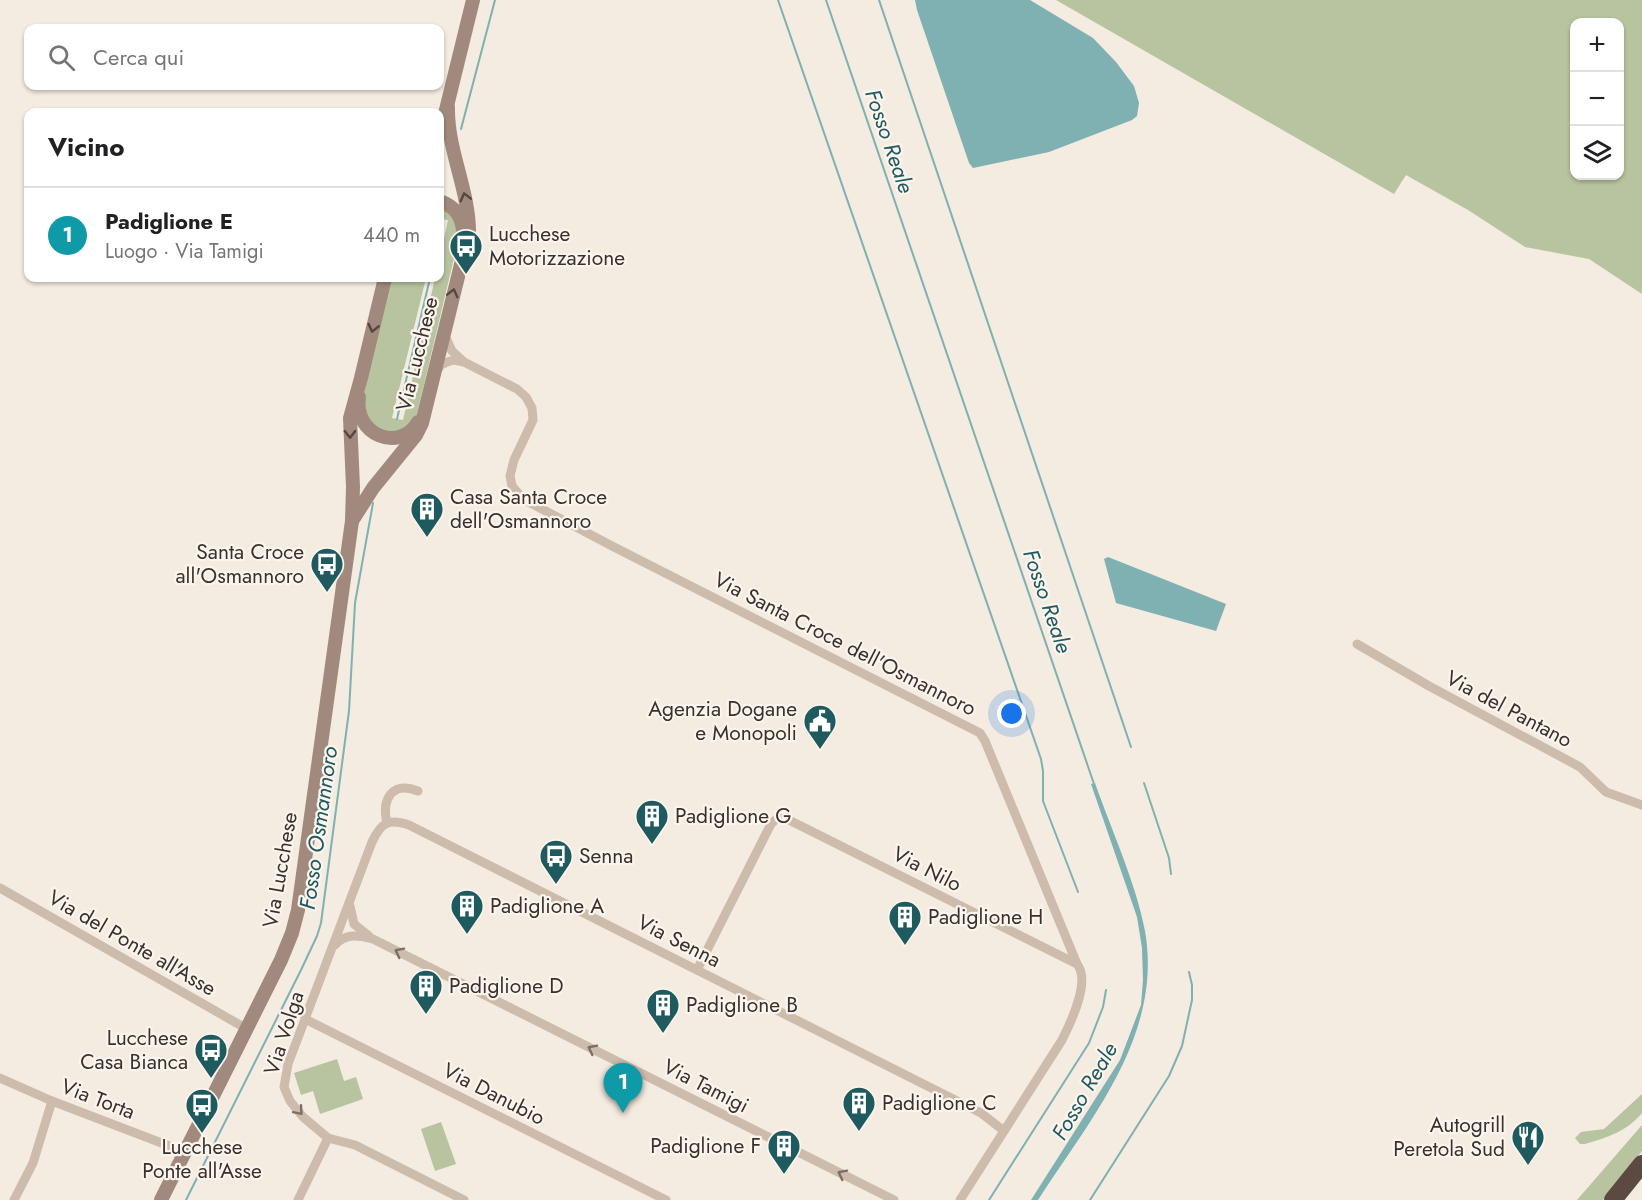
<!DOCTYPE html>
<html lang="it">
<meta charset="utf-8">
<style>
:root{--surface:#fff;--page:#f6f6f6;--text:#202124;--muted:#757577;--line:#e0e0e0;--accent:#7c3aed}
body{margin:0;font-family:Jost,sans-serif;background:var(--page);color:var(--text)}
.controls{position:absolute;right:18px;top:18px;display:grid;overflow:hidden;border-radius:12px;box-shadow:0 2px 4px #0004}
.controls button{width:54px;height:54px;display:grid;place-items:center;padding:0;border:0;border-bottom:2px solid var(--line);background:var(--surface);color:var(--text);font:30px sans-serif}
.you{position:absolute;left:1012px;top:714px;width:21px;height:21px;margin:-15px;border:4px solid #fff;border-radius:50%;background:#1a73e8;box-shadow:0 0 0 9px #1a73e833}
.badge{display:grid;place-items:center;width:39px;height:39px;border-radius:50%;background:var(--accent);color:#fff;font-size:20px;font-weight:700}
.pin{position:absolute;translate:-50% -50px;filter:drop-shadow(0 2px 3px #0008)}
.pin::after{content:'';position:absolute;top:32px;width:21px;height:18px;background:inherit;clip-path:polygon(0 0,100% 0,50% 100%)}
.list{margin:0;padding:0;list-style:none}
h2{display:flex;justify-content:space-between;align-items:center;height:78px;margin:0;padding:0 24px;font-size:26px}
h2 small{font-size:20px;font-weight:400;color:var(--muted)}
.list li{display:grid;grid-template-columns:39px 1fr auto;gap:18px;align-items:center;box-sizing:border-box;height:96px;padding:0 24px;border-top:2px solid var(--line)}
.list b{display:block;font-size:22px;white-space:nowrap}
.list p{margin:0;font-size:20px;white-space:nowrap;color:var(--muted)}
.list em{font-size:20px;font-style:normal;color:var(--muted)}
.icon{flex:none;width:33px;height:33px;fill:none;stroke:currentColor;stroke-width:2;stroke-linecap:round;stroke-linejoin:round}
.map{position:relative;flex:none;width:1642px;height:1200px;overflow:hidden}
.search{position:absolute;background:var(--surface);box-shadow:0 2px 4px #0004;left:24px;top:24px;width:420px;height:66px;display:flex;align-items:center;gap:15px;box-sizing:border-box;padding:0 21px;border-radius:12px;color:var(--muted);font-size:22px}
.panel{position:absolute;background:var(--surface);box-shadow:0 2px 4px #0004;left:24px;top:108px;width:420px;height:174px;border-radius:12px}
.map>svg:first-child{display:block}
.green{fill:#b8c4a0;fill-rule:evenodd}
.water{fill:#7fb0b2}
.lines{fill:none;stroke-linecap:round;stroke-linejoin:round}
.stream{stroke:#7fb0b2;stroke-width:2}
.street{stroke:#cdbbac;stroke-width:9}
.secondary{stroke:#a18a7d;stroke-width:14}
.highway{stroke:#5c4a42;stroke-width:18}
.oneway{stroke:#544640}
.oneway2{stroke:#7d6f65}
.labels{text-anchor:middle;stroke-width:4.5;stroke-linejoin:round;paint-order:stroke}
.poi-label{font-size:21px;fill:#3b302b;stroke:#fbf5ee;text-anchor:start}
.street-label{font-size:21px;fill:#3b302b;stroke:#fbf5ee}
.water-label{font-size:22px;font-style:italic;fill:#1f5a5e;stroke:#fbf5ee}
</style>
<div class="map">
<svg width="1642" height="1200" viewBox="0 0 1642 1200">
<rect width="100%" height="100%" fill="#f4ebe1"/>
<g class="green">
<path d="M1056,0h586v294l-53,-35 -64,-12 -57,-37 -62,-35 -12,19zM1574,22h46v154h-46z"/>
<path d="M440,206c11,4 19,19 19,31l-42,177c-5,12 -19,22 -33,19 -4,-1 -10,-5 -14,-8l-8,-23 29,-124h35l-34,140 11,2 32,-142h5v-21l8,-37 -8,-1z"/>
<path d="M337,1059l7,22 12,-4 7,22 -43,15 -7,-23 -12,4 -7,-22z"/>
<path d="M1642,1094v19c-16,19 -34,24 -57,31h-5l-5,-6 6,-6 23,-3z"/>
<path d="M441,1122l15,42 -21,7 -14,-42z"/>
<path d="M1642,1125v26l-39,49h-26z"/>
</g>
<g class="water">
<path d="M915,0h115l63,38 23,24 18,24 5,17 -2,13 -5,4 -83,32 -76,16 -4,-5 -52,-153z"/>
<path d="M1108,557l118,47 -10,27 -100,-28 -12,-44z"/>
<path d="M1095,783c16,46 41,100 50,148 18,104 -54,187 -107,269h-7l89,-140 21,-55 2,-25 -1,-32 -5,-31 -46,-133z"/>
</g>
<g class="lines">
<g class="stream">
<path d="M778,0l263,759 2,12v30l35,91"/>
<path d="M826,0l268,784"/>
<path d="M879,0l252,747"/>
<path d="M461,129l34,-129"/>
<path d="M440,235l3,-16"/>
<path d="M397,419l33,-141"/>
<path d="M1144,783l25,75 2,16"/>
<path d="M186,1200l115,-230 16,-34 4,-13 28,-212 6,-108 18,-100"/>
<path d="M989,1200l100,-157 14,-36 3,-17"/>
<path d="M1090,1200l79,-124 13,-30 10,-46v-15l-3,-13"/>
</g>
<g class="street">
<path d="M445,336l7,15 11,10"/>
<path d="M436,372l5,-7 6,-3 7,-2 10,2 53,27 9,8 6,11 1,12 -19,40 -4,16 2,10 11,13 89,47 368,187 5,8 92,223"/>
<path d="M1357,644l72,42 151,81 26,25 36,13"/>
<path d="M387,823c-6,-25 6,-42 31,-32"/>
<path d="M0,888l247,141"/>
<path d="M350,906l4,18 15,12"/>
<path d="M335,945c10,-12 24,-10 38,-6l521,261"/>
<path d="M697,970l74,-146c6,-7 11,-7 18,-4l288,144c14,17 -6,58 -15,76l-102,160"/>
<path d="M305,1019l361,181"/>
<path d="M0,1078l52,23 133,51"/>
<path d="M14,1200l19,-37 19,-62"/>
<path d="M298,1200l30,-62"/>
<path d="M464,1200l-109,-55 -27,-7 -25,-21 -13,-16 -6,-14 4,-23 84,-222c9,-19 16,-24 37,-17l572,288 23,18"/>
</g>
<g class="secondary">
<path d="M445,114l28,-114"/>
<path d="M440,201c14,5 22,15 23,30"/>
<path d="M359,397c-6,37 40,57 59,25"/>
<path d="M352,521l21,-33 43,-53 6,-12 47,-191c0,-43 -22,-82 -21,-125"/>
<path d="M161,1200l120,-240 11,-27 6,-23 54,-389 1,-34 -3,-69 11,-40 24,-100"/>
</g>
<path class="highway" d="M1613,1200l29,-36"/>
</g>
<defs><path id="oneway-chevron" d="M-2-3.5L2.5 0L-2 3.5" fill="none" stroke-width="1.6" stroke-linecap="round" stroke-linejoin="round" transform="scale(1.5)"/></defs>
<g class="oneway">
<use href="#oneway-chevron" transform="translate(465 197) rotate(-104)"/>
<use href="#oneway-chevron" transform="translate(453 293) rotate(-76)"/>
<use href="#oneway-chevron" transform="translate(373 328) rotate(103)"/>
<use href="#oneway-chevron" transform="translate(350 434) rotate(89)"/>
</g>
<g class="oneway2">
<use href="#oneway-chevron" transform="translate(399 952) rotate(-153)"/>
<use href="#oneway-chevron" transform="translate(592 1049) rotate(-153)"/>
<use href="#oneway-chevron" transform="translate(299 1111) rotate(49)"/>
<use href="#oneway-chevron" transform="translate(842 1174) rotate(-153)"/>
</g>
<defs>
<symbol id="bus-pin" viewBox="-11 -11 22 30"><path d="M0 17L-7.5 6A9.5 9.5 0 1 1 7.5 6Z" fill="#1f5a5e" stroke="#fbf5ee"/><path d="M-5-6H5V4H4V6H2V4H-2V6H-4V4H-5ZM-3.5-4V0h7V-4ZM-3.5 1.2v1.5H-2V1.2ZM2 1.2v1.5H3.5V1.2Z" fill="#fff"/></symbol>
<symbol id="building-pin" viewBox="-11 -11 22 30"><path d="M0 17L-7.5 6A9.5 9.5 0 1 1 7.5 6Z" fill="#1f5a5e" stroke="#fbf5ee"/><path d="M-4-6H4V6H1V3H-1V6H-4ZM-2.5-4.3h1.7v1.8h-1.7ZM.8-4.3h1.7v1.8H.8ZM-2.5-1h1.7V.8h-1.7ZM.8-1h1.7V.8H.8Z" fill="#fff"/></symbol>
<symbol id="civic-pin" viewBox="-11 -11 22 30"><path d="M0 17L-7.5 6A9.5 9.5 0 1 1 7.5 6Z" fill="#1f5a5e" stroke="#fbf5ee"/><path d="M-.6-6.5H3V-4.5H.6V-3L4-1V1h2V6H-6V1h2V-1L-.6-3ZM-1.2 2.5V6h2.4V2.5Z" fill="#fff"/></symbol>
<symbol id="restaurant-pin" viewBox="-11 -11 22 30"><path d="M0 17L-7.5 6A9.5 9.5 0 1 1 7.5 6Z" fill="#1f5a5e" stroke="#fbf5ee"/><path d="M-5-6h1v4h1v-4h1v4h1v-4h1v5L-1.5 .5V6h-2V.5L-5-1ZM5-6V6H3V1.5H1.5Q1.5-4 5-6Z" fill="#fff"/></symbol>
</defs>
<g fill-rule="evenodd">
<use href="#bus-pin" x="447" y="227" width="38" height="52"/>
<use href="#building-pin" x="408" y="490" width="38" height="52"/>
<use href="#bus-pin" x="308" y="545" width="38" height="52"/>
<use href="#civic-pin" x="801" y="702" width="38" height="52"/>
<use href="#building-pin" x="633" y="797" width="38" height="52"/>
<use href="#bus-pin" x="537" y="837" width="38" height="52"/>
<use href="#building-pin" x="448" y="887" width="38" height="52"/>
<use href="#building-pin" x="886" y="898" width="38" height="52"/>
<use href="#building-pin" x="407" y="967" width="38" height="52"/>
<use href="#building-pin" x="644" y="986" width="38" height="52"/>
<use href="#bus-pin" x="192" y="1031" width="38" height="52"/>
<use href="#building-pin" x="840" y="1084" width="38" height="52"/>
<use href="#bus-pin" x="183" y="1086" width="38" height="52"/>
<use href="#restaurant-pin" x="1509" y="1118" width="38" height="52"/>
<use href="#building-pin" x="765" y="1127" width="38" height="52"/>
</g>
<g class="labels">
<g class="poi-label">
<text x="489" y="241">Lucchese<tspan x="489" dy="24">Motorizzazione</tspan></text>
<text x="450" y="504">Casa Santa Croce<tspan x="450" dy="24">dell'Osmannoro</tspan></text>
<text x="304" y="559" text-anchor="end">Santa Croce<tspan x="304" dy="24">all'Osmannoro</tspan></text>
<text x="797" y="716" text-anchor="end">Agenzia Dogane<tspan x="797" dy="24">e Monopoli</tspan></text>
<text x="675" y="823">Padiglione G</text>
<text x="579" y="863">Senna</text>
<text x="490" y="913">Padiglione A</text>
<text x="928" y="924">Padiglione H</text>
<text x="449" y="993">Padiglione D</text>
<text x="686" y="1012">Padiglione B</text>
<text x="188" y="1045" text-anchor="end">Lucchese<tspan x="188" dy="24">Casa Bianca</tspan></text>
<text x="882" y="1110">Padiglione C</text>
<text x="1505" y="1132" text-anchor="end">Autogrill<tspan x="1505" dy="24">Peretola Sud</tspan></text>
<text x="761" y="1153" text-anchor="end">Padiglione F</text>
<text x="202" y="1154" text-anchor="middle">Lucchese<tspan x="202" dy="24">Ponte all'Asse</tspan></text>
</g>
<g class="street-label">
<text transform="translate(417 354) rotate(-76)" y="7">Via Lucchese</text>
<text transform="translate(845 644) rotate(27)" y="7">Via Santa Croce dell'Osmannoro</text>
<text transform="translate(1509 709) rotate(28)" y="7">Via del Pantano</text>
<text transform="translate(927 869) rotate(27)" y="7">Via Nilo</text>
<text transform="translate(280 870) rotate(-80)" y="7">Via Lucchese</text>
<text transform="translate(679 941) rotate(27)" y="7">Via Senna</text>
<text transform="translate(132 943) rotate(30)" y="7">Via del Ponte all'Asse</text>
<text transform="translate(284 1033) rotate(-72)" y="7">Via Volga</text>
<text transform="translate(706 1086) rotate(27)" y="7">Via Tamigi</text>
<text transform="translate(494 1094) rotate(27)" y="7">Via Danubio</text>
<text transform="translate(98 1099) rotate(21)" y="7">Via Torta</text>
</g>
<g class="water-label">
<text transform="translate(890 141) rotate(71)" y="8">Fosso Reale</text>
<text transform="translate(1048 601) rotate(71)" y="8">Fosso Reale</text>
<text transform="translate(318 828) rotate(-82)" y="8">Fosso Osmannoro</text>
<text transform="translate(1084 1091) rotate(-60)" y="8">Fosso Reale</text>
</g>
</g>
</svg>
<div class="controls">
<button>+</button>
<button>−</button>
<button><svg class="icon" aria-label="layers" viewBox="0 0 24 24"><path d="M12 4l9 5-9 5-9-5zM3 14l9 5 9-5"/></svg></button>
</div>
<div class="you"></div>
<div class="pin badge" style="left:623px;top:1113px;background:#0f9aa8">1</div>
<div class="search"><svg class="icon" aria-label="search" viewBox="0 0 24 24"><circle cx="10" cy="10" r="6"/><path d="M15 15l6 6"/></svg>Cerca qui</div>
<section class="panel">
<h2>Vicino<small></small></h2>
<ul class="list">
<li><span class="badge" style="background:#0f9aa8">1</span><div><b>Padiglione E</b><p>Luogo · Via Tamigi</p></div><em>440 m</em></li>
</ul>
</section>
</div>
